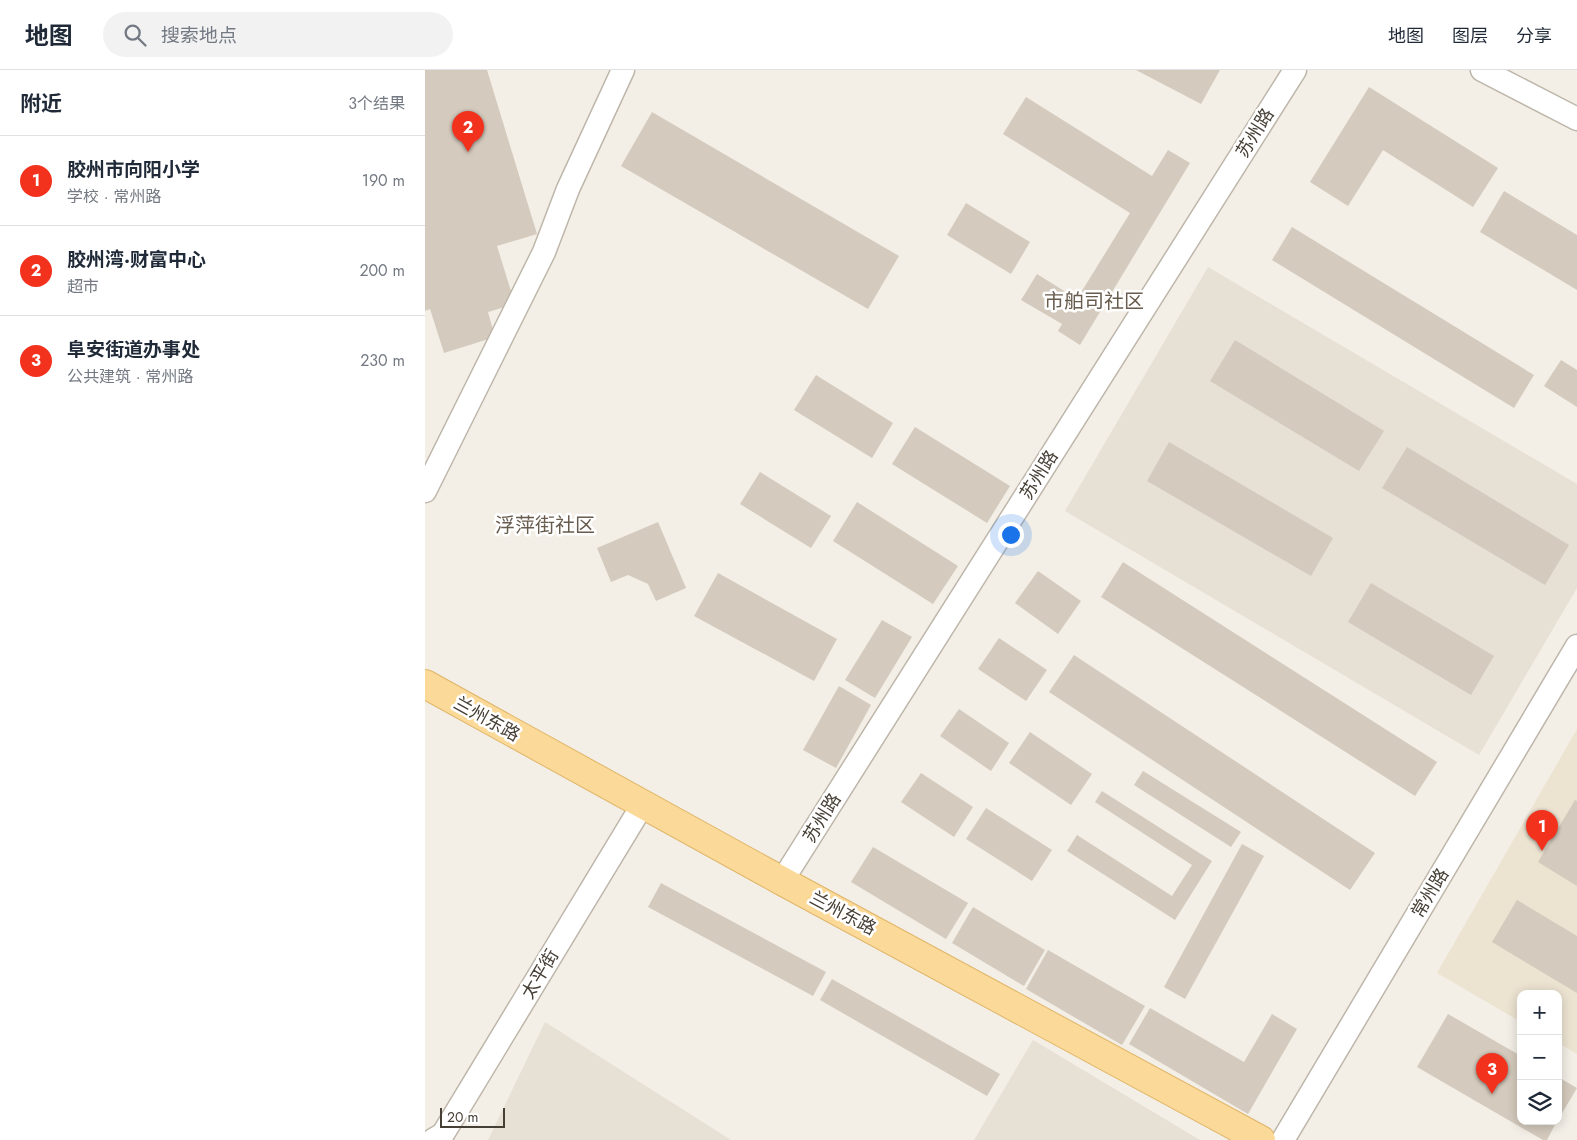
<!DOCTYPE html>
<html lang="zh">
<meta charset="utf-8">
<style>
:root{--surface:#fff;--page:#f2f2f3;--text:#1f2937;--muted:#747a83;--line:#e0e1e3;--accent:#f3321e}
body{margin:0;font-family:Jost,"Noto Sans SC",sans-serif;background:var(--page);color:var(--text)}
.controls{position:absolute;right:15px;bottom:15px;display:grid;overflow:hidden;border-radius:10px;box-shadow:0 2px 12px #0003}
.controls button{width:45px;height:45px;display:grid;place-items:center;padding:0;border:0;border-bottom:1px solid var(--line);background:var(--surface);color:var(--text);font:25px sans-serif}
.scale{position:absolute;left:15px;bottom:12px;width:65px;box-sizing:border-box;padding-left:5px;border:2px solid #463f36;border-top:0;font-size:14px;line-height:18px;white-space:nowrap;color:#463f36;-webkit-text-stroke:4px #fff;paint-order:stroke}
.you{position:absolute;left:585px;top:464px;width:18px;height:18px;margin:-12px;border:4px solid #fff;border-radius:50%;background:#1a73e8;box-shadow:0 0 0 8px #1a73e833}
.badge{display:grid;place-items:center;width:32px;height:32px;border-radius:50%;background:var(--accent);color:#fff;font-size:16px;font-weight:700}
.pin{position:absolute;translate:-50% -41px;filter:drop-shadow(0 1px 2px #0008)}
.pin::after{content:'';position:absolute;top:26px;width:18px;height:15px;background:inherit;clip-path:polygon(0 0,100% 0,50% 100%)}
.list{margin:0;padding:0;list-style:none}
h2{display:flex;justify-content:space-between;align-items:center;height:65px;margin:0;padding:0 20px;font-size:21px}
h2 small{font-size:16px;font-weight:400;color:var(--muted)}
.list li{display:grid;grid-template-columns:32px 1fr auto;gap:15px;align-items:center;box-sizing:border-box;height:90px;padding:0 20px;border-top:1px solid var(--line)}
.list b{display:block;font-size:19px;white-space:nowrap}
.list p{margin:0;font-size:16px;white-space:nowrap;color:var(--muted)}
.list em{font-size:16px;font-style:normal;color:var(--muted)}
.icon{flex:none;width:28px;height:28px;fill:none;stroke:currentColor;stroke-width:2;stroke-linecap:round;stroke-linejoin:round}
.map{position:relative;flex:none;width:1152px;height:1070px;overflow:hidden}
header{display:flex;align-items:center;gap:30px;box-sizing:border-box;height:70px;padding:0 25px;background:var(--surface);border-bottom:1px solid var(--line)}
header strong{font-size:24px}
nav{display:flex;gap:28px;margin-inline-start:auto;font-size:18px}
.search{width:350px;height:45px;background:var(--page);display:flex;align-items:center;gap:12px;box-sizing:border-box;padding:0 18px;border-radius:28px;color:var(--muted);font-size:19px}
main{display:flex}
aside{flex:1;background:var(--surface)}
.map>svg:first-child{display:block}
.residential{fill:#e7e0d5}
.education{fill:#ece3d1}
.building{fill:#d4cabd}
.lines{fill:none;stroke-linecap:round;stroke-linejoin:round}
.minor-casing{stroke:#beb6aa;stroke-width:25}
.major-casing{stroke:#e0b568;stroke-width:30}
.minor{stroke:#fff;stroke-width:22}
.major{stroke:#fbd998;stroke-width:28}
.labels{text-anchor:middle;stroke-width:5;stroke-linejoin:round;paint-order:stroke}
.street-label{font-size:18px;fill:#463f36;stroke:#fff}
.quarter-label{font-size:20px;fill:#685c4e;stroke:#fff}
</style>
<header>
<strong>地图</strong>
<div class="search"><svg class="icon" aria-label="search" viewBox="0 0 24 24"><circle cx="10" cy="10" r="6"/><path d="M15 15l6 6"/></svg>搜索地点</div>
<nav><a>地图</a><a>图层</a><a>分享</a></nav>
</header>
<main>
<aside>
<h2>附近<small>3个结果</small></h2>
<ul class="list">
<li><span class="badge">1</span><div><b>胶州市向阳小学</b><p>学校 · 常州路</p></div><em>190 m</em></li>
<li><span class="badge">2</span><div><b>胶州湾·财富中心</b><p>超市</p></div><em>200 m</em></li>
<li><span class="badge">3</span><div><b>阜安街道办事处</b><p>公共建筑 · 常州路</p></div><em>230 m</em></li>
</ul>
</aside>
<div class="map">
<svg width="1152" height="1070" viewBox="0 0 1152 1070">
<rect width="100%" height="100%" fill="#f3efe7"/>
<g class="residential">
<path d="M783,197l369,217v104l-98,167 -414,-244z"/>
<path d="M120,952l186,118h-243z"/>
<path d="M608,970l167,100h-226z"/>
</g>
<path class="education" d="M1152,659v325l-19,-11v-49h-37v28l-84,-49z"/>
<g class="building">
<path d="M0,0h62l50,164 -40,12 18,58 -27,8 7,25 -51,16 -14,-44 -5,2z"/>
<path d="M711,0h84l-19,34z"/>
<path d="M944,17l129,81 -25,39 -90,-57 -35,56 -38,-24z"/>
<path d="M601,27l126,79 16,-26 22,13 -110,182 -22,-14 4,-7 -41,-24 16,-26 40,25 53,-86 -127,-79z"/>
<path d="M227,42l247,144 -31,53 -247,-143z"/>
<path d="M1079,121l73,44v55l-97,-58z"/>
<path d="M541,133l64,39 -19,32 -64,-39z"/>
<path d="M867,157l242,148 -20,33 -242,-148z"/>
<path d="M810,270l149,91 -25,40 -149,-90z"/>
<path d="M1136,290l16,10v37l-33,-21z"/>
<path d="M391,305l77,48 -21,35 -78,-48z"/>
<path d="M490,357l95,59 -23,37 -95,-59z"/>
<path d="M744,372l164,96 -22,38 -164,-95z"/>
<path d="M982,377l162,98 -24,40 -163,-97z"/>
<path d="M335,402l71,44 -20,32 -71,-44z"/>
<path d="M432,432l101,64 -25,38 -100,-63z"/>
<path d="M233,452l28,66 -30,13 -8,-17 -20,-9 -17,7 -14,-34z"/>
<path d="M698,492l314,200 -22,34 -314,-199z"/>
<path d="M613,501l43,30 -23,33 -43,-31z"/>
<path d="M293,503l119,66 -23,42 -120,-65z"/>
<path d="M946,513l123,73 -23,39 -123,-73z"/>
<path d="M457,550l30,17 -37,61 -30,-18z"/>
<path d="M574,568l48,32 -21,31 -48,-32z"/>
<path d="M649,585l301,198 -25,37 -301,-198z"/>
<path d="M414,616l32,19 -35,63 -33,-18z"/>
<path d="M534,639l50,34 -18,28 -51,-35z"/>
<path d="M605,662l62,42 -21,31 -62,-42z"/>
<path d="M718,701l98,61 -10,15 -97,-62z"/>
<path d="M496,703l52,34 -19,30 -53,-35z"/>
<path d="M677,721l110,70 -37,59 -108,-69 10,-16 95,61 20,-31 -97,-63z"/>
<path d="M1150,730l2,1v85l-39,-24z"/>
<path d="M561,738l66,42 -20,31 -66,-42z"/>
<path d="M817,774l22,12 -79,143 -21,-12z"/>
<path d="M448,777l95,56 -22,36 -95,-57z"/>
<path d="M236,813l165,89 -13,24 -165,-89z"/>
<path d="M1092,830l60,36v57l-85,-51z"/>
<path d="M548,837l72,43 -21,36 -72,-43z"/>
<path d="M623,880l97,56 -23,39 -96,-56z"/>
<path d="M407,909l168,95 -13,22 -167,-96z"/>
<path d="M725,938l94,54 28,-48 25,15 -49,85 -119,-70z"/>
<path d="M1023,944l73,42v65h36l-10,19h-4l-126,-73z"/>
<path d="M1133,1007l19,11 -19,32z"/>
</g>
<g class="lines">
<defs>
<g id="minor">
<path d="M1057,0l95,49"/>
<path d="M0,421l119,-239 24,-63 55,-119"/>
<path d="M357,811l513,-811"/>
<path d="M8,1070l10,-6 200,-330"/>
<path d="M858,1070l294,-494"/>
</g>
<path id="major" d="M0,614l357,197 479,259"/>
</defs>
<use href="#minor" class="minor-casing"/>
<use href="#major" class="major-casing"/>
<use href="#minor" class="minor"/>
<use href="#major" class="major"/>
</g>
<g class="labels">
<g class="street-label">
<text transform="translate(830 63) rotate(-58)" y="6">苏州路</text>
<text transform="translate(614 405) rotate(-58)" y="6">苏州路</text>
<text transform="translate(62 649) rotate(29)" y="6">兰州东路</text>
<text transform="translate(397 748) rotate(-58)" y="6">苏州路</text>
<text transform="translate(1005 823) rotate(-59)" y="6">常州路</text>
<text transform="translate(418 843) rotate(28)" y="6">兰州东路</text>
<text transform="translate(115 904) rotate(-59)" y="6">太平街</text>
</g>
<g class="quarter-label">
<text x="669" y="238">市舶司社区</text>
<text x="120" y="462">浮萍街社区</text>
</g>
</g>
</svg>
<div class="controls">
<button>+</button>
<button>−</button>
<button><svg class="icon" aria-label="layers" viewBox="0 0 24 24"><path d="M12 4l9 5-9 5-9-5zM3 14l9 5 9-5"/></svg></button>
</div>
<div class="scale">20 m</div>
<div class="you"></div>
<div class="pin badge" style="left:1117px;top:781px">1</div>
<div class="pin badge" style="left:43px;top:82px">2</div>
<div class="pin badge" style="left:1067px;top:1024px">3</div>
</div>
</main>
